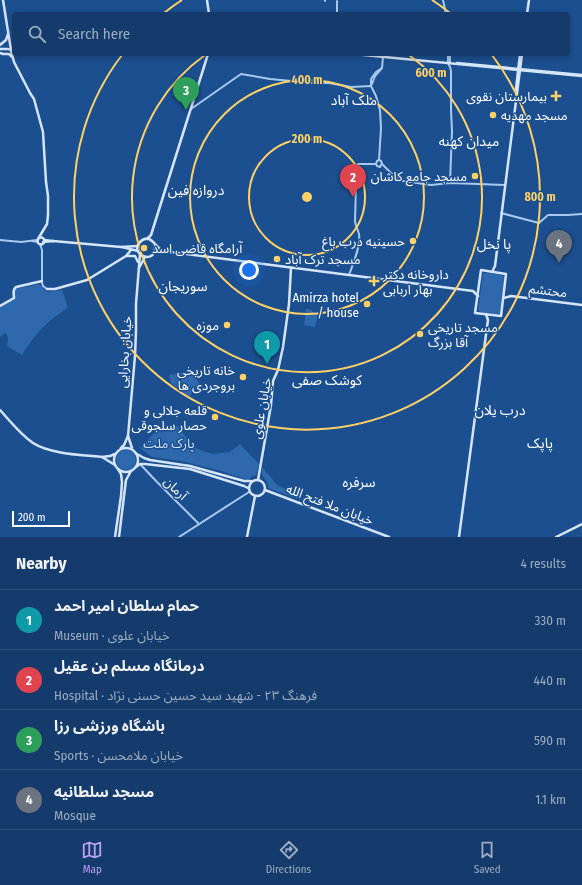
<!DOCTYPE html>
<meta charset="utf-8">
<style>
:root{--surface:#143b6b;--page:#1d4271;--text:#f1f3f6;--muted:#9dadc1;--line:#33557e;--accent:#bca0f2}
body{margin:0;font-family:"Fira Sans Condensed","Noto Sans Arabic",sans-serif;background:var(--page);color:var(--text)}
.scale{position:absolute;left:12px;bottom:10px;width:58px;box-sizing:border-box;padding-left:4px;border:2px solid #fff;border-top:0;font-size:11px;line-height:14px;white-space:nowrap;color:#fff;-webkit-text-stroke:3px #1b4f8f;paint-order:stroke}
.you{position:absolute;left:249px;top:270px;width:14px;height:14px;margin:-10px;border:3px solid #fff;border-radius:50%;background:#1a73e8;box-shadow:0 0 0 6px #1a73e833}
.badge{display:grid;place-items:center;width:26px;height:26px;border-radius:50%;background:var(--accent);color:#fff;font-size:13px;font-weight:700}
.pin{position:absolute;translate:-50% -33px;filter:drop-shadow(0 1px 2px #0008)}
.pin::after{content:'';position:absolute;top:21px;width:14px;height:12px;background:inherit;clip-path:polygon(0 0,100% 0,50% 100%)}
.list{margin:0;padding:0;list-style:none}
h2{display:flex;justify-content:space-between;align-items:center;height:52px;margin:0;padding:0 16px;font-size:17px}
h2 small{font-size:13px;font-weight:400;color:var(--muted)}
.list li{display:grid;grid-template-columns:26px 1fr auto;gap:12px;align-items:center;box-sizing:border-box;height:60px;padding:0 16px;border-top:1px solid var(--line)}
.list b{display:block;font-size:15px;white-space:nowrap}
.list p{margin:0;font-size:13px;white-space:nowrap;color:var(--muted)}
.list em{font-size:13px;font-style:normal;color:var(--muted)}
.icon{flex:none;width:22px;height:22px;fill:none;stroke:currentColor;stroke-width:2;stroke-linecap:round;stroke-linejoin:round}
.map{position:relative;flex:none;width:582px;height:537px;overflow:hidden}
.search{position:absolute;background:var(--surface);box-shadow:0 2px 6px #0003;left:12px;right:12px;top:12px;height:44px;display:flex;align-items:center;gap:10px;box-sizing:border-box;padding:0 14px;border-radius:4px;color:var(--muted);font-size:15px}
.sheet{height:292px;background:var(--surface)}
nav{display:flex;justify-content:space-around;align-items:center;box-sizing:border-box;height:56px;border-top:1px solid var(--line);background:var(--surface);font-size:11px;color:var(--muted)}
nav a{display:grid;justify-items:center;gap:2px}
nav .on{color:var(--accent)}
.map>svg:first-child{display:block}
.green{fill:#2e69ad}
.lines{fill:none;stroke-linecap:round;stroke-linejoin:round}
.tertiary{stroke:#a9c9ee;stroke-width:2}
.secondary{stroke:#d6e6fa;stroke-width:2.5}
.ring{fill:none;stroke:#ffd166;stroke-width:2}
.poi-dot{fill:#ffd166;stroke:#1b4f8f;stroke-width:1.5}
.labels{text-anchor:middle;stroke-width:3;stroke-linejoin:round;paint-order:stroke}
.poi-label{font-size:13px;fill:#fff;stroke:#1b4f8f;text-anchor:end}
.street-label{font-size:13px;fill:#fff;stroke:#1b4f8f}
.park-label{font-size:13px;fill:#cfe3fa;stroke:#1b4f8f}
.neighbourhood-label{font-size:14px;fill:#fff;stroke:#1b4f8f}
.centre{fill:#ffd166;stroke:#1b4f8f;stroke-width:2}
.ring-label{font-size:12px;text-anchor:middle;font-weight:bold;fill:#ffd166;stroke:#1b4f8f;stroke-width:3;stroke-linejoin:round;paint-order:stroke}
</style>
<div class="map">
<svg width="582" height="537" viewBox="0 0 582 537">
<rect width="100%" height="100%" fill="#1b4f8f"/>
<g class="green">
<path d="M485,273l17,2 2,2 -4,36 -2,1 -18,-2 -2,-2 5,-36z"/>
<path d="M39,284l8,8 15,-2 6,18c-20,12 -34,27 -46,47l-15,-9 1,-6 -1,-6 -3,-1 -4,4v-31l13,-7 2,-10z"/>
<path d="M306,309l6,1v2l6,2 -3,13 -11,-2z"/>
<path d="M192,371l9,16 -4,1 -8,9 -18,-14 -2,-8z"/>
<path d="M162,425l16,1 15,21 10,4 10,3 17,-2 10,-8 19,20 -3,11 -5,2 -3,3 -27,-9 -39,-10 -29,-4 -5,-3 -8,-6z"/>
<circle cx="126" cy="460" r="10"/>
<path d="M262,467l15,18 25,12 -1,3 -33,-12v-5l-6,-8z"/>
</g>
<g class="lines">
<g class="tertiary">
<path d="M325,0v1"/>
<path d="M443,0l3,14"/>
<path d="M337,14v-13"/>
<path d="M448,54v9l2,4 1,4v39l1,21 -2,52"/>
<path d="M450,63v-9"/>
<path d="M372,84l3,-8 7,-8 1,-11"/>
<path d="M191,109l50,-35 29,5 43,4h16l22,4 20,-1"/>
<path d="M379,160l2,1 1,2 -2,4 -3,-1 -1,-2 1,-3 2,-1 2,-32 -1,-18 -4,-14 -5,-10v-7l5,-7 6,-4"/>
<path d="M382,164l10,10 7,5 4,2 28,4 19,-2 55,2"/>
<path d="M501,213l38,10 9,-8h20l14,-1"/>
<path d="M0,240l21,2 16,-2"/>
<path d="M32,241l6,1"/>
<path d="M40,244l2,6v33l1,3 4,3"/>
<path d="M349,275c4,-11 12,-29 10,-41 -1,-5 -4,-8 -4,-13l1,-35 2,-22h18"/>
<path d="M140,464l17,18 42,42"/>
<path d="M179,537l70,-45"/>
</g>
<g class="secondary">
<path d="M3,0l8,50 3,12 16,31 4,6 9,33 3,50 2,14v19l-1,9 -9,15"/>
<path d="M207,0l2,14"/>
<path d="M527,14l2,-14"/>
<path d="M0,45l6,-5 2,-6"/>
<path d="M0,49h7l7,1"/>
<path d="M0,53l3,1h6l3,3"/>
<path d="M353,54l229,22"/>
<path d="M457,63l125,12"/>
<path d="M517,90l-1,-1 4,-35"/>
<circle cx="41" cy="241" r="3.5"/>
<path d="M147,239l4,-4 57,-181"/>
<path d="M44,240l9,1"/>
<path d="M43,242l10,-1 68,6 17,-1"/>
<path d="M122,247l16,4"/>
<path d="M163,251l310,40 5,5"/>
<path d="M155,252l8,-1c-6,-3 -9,-10 -14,-12 -3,-1 -6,0 -9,3 -12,12 17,25 15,3"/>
<path d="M126,256h9l3,6"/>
<path d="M139,268l6,-11"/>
<path d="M481,270l25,4 -5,42 -26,-3z"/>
<path d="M492,272l3,-6 27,-212"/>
<path d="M47,289h8l32,-9 39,-24 5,-6"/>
<path d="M504,298l7,-2 71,9"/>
<path d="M0,306l14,-8c0,-4 -2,-8 2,-11l26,-6"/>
<path d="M0,410c10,11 20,24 33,33 17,11 49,12 69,14"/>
<path d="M128,436l4,12"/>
<circle cx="126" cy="460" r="12"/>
<path d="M121,448l3,-3 4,-9 7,-80 1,-25v-27l4,-50"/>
<path d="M115,454l-5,2 -8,1 13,8"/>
<path d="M137,454l7,4 6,2 40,6 54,15h7"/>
<path d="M136,467l4,-3h5l45,5 54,17 4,2"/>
<circle cx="257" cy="488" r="8"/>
<path d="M258,480l13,-75 2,-24 5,-11 5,-23 6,-43 2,-36"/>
<path d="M265,490l124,47"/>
<path d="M115,537l6,-41 1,-14 -1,-8 -3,-5"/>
<path d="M119,537l7,-57 5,-9"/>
<path d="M247,537l8,-41"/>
<path d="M459,537l28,-210 1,-7 -2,-6"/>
<path d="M556,537l26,-13"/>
</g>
</g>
<g class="ring">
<circle cx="307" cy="197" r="58"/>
<circle cx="307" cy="197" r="117"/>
<path d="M409 55A175 175 0 1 1 205 55"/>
<path d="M164 13A233 233 0 0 1 182 0M432 0A233 233 0 0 1 450 13M492 55A233 233 0 1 1 122 55"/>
</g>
<g class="poi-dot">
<path d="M554 90h4v4h4v4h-4v4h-4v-4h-4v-4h4z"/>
<circle cx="493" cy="115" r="4"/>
<circle cx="475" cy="176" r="4"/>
<circle cx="413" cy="241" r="4"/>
<circle cx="144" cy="248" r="4"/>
<circle cx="277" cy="259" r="4"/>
<path d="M372 275h4v4h4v4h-4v4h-4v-4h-4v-4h4z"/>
<circle cx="367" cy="304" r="4"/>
<circle cx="227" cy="325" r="4"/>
<circle cx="420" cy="334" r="4"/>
<circle cx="243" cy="377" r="4"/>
<circle cx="215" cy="417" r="4"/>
</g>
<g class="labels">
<g class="poi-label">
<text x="547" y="101">بیمارستان نقوی</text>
<text x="501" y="120" text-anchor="start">مسجد مهدیه</text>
<text x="467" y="181">مسجد جامع کاشان</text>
<text x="405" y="246">حسینیه درب باغ</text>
<text x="152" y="253" text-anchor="start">آرامگاه قاضی اسد</text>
<text x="285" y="264" text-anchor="start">مسجد ترک آباد</text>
<text x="383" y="279" text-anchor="start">داروخانه دکتر<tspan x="383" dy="15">بهار اربابی</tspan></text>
<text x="359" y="302">Amirza hotel<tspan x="359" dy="15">/ house</tspan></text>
<text x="219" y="330">موزه</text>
<text x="428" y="332" text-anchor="start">مسجد تاریخی<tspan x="428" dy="15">آقا بزرگ</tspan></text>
<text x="235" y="375">خانه تاریخی<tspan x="235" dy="15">بروجردی ها</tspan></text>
<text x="207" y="415">قلعه جلالی و<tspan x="207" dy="15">حصار سلجوقی</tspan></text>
</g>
<g class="street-label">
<text transform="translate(548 290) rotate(7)" y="5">محتشم</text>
<text transform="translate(124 352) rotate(-86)" y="5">خیابان بخارایی</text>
<text transform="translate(261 408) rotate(-80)" y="5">خیابان علوی</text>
<text transform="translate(176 488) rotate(44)" y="5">آرمان</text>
<text transform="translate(330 504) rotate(21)" y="5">خیابان ملا فتح الله</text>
</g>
<g class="park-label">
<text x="169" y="448">پارک ملت</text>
</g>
<g class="neighbourhood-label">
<text x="354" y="105">ملک آباد</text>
<text x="469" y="146">میدان کهنه</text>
<text x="196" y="195">دروازه فین</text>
<text x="494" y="249">پا نخل</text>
<text x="183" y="291">سوریجان</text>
<text x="327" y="385">کوشک صفی</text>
<text x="500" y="415">درب یلان</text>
<text x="540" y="448">پاپک</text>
<text x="359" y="487">سرفره</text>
</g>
</g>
<circle cx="307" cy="197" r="6" class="centre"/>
<g class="ring-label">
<text x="431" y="77">600 m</text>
<text x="307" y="84">400 m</text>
<text x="307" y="143">200 m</text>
<text x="540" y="201">800 m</text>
</g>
</svg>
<div class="scale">200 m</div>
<div class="you"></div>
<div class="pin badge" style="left:267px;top:364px;background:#0f9aa8">1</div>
<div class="pin badge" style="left:353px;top:197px;background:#e0444e">2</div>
<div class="pin badge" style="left:186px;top:110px;background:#2e9e5b">3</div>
<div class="pin badge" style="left:559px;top:263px;background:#6b7280">4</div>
<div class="search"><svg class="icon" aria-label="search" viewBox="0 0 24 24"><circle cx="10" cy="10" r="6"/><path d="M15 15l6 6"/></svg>Search here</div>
</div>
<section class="sheet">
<h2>Nearby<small>4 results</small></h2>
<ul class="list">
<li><span class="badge" style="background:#0f9aa8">1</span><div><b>حمام سلطان امیر احمد</b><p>Museum · خیابان علوی</p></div><em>330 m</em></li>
<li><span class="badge" style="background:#e0444e">2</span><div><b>درمانگاه مسلم بن عقیل</b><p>Hospital · فرهنگ ۲۳ - شهید سید حسین حسنی نژاد</p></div><em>440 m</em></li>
<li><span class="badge" style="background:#2e9e5b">3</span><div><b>باشگاه ورزشی رزا</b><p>Sports · خیابان ملامحسن</p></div><em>590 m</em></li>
<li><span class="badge" style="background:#6b7280">4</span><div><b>مسجد سلطانیه</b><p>Mosque</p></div><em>1.1 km</em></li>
</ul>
</section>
<nav>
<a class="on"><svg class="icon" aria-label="map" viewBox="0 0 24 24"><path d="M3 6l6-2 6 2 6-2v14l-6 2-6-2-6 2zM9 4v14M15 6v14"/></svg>Map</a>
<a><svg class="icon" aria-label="directions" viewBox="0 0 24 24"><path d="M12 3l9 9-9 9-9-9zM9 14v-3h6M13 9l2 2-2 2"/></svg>Directions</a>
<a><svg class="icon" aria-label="saved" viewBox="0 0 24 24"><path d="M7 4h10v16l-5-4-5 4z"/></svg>Saved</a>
</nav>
